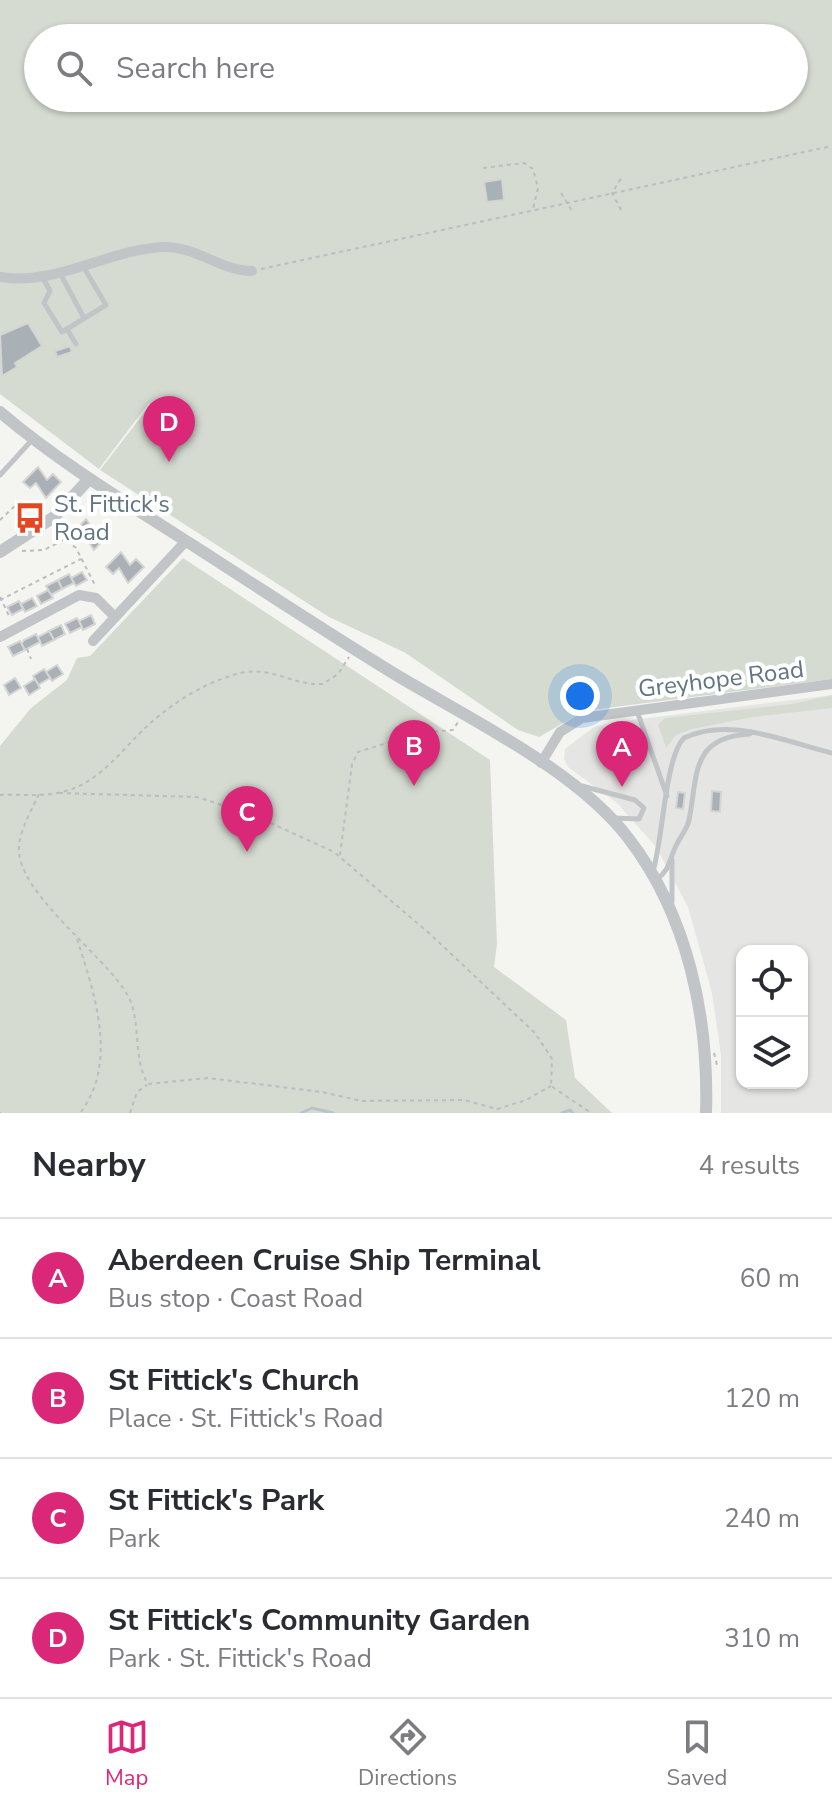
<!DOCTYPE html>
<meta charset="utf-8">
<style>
:root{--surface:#fff;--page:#f2f2f3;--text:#2b2b33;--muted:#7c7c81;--line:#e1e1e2;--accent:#db2777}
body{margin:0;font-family:"Nunito Sans",sans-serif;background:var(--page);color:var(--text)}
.controls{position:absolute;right:24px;bottom:24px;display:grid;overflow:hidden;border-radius:16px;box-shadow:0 2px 6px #0004}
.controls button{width:72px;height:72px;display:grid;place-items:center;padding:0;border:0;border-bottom:2px solid var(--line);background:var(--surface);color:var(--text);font:40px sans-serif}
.you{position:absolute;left:580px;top:696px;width:28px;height:28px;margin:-20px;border:6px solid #fff;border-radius:50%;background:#1a73e8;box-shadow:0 0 0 12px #1a73e833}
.badge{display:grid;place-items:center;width:52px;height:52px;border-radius:50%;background:var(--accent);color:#fff;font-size:26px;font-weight:700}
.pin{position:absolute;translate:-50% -66px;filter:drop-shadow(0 2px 4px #0008)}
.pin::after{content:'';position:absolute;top:42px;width:28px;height:24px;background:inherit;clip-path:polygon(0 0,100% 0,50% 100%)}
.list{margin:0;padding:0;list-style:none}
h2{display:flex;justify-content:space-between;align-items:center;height:104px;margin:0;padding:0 32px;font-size:34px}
h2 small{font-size:26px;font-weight:400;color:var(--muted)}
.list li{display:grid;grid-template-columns:52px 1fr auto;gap:24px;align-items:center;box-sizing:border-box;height:120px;padding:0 32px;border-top:2px solid var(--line)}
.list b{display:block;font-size:30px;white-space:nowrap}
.list p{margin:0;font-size:26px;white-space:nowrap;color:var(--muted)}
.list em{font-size:26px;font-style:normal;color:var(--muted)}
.icon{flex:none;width:44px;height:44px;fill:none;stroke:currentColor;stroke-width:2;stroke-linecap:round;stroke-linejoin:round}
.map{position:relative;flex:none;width:832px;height:1113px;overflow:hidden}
.search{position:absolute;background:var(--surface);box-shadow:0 2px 6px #0004;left:24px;right:24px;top:24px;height:88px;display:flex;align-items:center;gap:20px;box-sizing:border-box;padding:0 28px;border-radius:44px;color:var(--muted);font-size:30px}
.sheet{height:584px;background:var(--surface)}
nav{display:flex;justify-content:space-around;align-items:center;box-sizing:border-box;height:112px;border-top:2px solid var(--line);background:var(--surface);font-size:22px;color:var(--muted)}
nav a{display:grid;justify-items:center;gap:4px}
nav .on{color:var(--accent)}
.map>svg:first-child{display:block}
.built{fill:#e5e6e4;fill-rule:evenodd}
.green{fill:#d5dbd1;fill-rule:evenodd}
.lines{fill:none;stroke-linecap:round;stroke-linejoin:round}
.stream{stroke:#b6c4c7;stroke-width:3}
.building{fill:#a9b0b6;stroke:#d5d5d3;stroke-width:2}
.path{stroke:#bbbdbf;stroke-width:2;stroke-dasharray:4 4;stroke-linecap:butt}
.service{stroke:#c1c5c8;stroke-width:5}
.minor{stroke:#c1c5c8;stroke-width:10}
.tertiary{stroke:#c1c5c8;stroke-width:12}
.labels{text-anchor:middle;stroke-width:8;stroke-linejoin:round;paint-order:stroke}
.poi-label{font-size:24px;fill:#637582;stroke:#fff;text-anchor:start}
.street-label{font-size:24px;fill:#637582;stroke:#fff}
</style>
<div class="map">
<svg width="832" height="1113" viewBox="0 0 832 1113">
<rect width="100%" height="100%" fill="#f4f4f0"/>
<path class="built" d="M832,695v418h-111v-58l-9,-62 -24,-86 -32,-60 -39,-44 -49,-36 -4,-8 1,-10 29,-22 30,-6zM742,951h60v132h-60z"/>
<g class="green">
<path d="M0,0h832v679l-248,32 -45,26 -21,-7 -114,-78 -75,-35 -229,-147 50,-65 14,-10 -16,9 -49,65 -99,-75zM38,38h756v60h-756z"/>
<path d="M183,558l307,202 7,184 -3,23 72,53 9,58 37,35h-612v-367l31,-38 36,-28 10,-22 13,-2z"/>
<path d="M832,695v13l-79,9 -61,12 -16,6 -10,13 -8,-23 7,-7 127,-14z"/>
</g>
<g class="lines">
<g class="stream">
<path d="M301,1113l11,-5 21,5"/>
<path d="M562,1113l8,-3 3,3"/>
</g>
</g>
<g class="building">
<path d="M502,179l2,21 -17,2 -3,-20z"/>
<path d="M28,323l14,23 -27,17 2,4 -15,9 -2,-41z"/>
<path d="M70,346l2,6 -15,5 -2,-6z"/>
<path d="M38,467l9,13 6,-6 8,8 -15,16 -10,-15 -6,5 -7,-6z"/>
<path d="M86,519l9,13 6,-6 8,8 -15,16 -10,-15 -6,5 -6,-6z"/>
<path d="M121,552l9,13 6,-6 8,8 -16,16 -9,-15 -6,6 -7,-7z"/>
<path d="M82,572l5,8 -11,6 -5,-8z"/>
<path d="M69,574l5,9 -12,6 -4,-9z"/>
<path d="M58,580l4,9 -11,6 -5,-9z"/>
<path d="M48,590l5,8 -12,6 -4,-8z"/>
<path d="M32,598l5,8 -12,6 -4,-8z"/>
<path d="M19,601l4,8 -11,6 -5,-8z"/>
<path d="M91,615l4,9 -12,6 -4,-9z"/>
<path d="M77,618l5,9 -12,6 -5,-9z"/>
<path d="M61,625l4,9 -11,6 -5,-9z"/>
<path d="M49,631l5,9 -12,6 -4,-9z"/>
<path d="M36,634l4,8 -15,8 -4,-6 3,-4z"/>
<path d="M20,641l5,9 -12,6 -5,-9z"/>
<path d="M57,665l6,9 -11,7 -6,-9z"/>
<path d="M44,669l6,9 -12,7 -5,-9z"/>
<path d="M15,678l6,10 -12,7 -5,-10z"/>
<path d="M35,679l5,9 -11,7 -5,-9z"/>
<path d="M712,791l9,1 -1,20 -9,-1z"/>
<path d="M678,792l7,1 -2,16 -7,-1z"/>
</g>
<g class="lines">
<g class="path">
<path d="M483,168l41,-5 9,6 5,19 -5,21"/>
<path d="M561,193l11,18"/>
<path d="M621,210l-9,-17 10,-16"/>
<path d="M261,269l571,-123"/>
<path d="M0,520l18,-17 26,6"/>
<path d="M22,551l22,-1 21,-11 11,9 20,39"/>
<path d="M0,597l10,21"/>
<path d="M0,600l81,-41"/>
<path d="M27,649l4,10"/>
<path d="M59,793l138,4 56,18 81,37 96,82 105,99 17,26 -1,27 40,27"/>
<path d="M39,794c-7,15 -18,34 -20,51 -5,47 87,110 109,151 14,26 4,62 20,88l60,-6 114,14 39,9 103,-1 33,9 29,-9 25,-14"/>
<path d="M0,795c19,-1 43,2 62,-3 37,-9 56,-38 82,-63 24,-23 56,-44 89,-54 36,-12 58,11 90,9l15,-10 11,-17"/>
<path d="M340,855l12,-91 6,-12 61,-19 34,-3 5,-8"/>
<path d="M77,939c17,53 42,124 3,174"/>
<path d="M714,1053l3,12"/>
<path d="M0,1113h1"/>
<path d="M130,1113l7,-21 10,-7"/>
</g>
<g class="service">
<path d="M60,273l24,45"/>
<path d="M43,278l7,13 -6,12 18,29 44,-27 -23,-39"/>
<path d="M67,329l9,15"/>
<path d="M0,475l32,-35"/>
<path d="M637,711l30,85"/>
<path d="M582,786l53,14 9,8 -5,11 -26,-1"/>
<path d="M653,871c10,-32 12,-114 31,-133 46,-22 102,4 148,15"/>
<path d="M657,879c12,-8 12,-18 18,-31 4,-10 12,-18 14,-28 9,-44 1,-83 61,-86"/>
<path d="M672,902v-42"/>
</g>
<g class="minor">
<path d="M0,277c56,9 107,-27 163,-30 33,-1 58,24 89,24"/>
<path d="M0,637l79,-42 17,3 19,19"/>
<path d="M93,641l93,-100"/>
<path d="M541,763l19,-31 22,-14 250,-34"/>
</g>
<g class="tertiary">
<path d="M0,412c60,51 127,91 194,134 67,43 135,88 204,130 72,43 180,95 231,163 59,77 80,179 77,274"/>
<path d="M0,552l54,-35 35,-38"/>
</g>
</g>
<defs>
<symbol id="bus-bare" viewBox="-9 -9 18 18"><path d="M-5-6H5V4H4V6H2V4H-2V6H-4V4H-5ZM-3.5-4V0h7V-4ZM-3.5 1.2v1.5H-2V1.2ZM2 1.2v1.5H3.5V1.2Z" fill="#e54520" stroke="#fff" stroke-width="2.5" paint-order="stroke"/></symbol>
</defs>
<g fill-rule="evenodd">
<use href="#bus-bare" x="8" y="496" width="44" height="44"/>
</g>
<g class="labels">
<g class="poi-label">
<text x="54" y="512">St. Fittick's<tspan x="54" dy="28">Road</tspan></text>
</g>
<g class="street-label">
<text transform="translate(721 679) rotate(-7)" y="8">Greyhope Road</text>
</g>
</g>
</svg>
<div class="controls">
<button><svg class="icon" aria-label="locate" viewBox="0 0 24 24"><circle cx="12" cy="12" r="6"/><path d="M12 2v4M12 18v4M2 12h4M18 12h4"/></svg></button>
<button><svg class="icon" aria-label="layers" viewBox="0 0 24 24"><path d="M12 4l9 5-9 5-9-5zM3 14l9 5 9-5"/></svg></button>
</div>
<div class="you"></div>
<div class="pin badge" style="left:622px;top:787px">A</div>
<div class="pin badge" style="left:414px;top:786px">B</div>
<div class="pin badge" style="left:247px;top:852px">C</div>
<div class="pin badge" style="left:169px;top:462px">D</div>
<div class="search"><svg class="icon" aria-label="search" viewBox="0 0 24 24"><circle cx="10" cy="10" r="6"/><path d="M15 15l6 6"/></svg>Search here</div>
</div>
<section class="sheet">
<h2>Nearby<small>4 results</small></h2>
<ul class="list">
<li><span class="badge">A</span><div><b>Aberdeen Cruise Ship Terminal</b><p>Bus stop · Coast Road</p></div><em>60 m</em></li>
<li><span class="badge">B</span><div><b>St Fittick's Church</b><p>Place · St. Fittick's Road</p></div><em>120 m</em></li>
<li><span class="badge">C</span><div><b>St Fittick's Park</b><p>Park</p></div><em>240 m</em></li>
<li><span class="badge">D</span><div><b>St Fittick's Community Garden</b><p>Park · St. Fittick's Road</p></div><em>310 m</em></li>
</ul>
</section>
<nav>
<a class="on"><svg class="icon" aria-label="map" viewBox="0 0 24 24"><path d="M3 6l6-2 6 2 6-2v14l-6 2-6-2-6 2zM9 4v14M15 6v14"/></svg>Map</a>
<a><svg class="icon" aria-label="directions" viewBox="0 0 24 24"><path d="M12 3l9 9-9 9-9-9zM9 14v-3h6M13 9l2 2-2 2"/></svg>Directions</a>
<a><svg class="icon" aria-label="saved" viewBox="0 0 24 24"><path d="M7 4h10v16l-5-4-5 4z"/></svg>Saved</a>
</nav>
